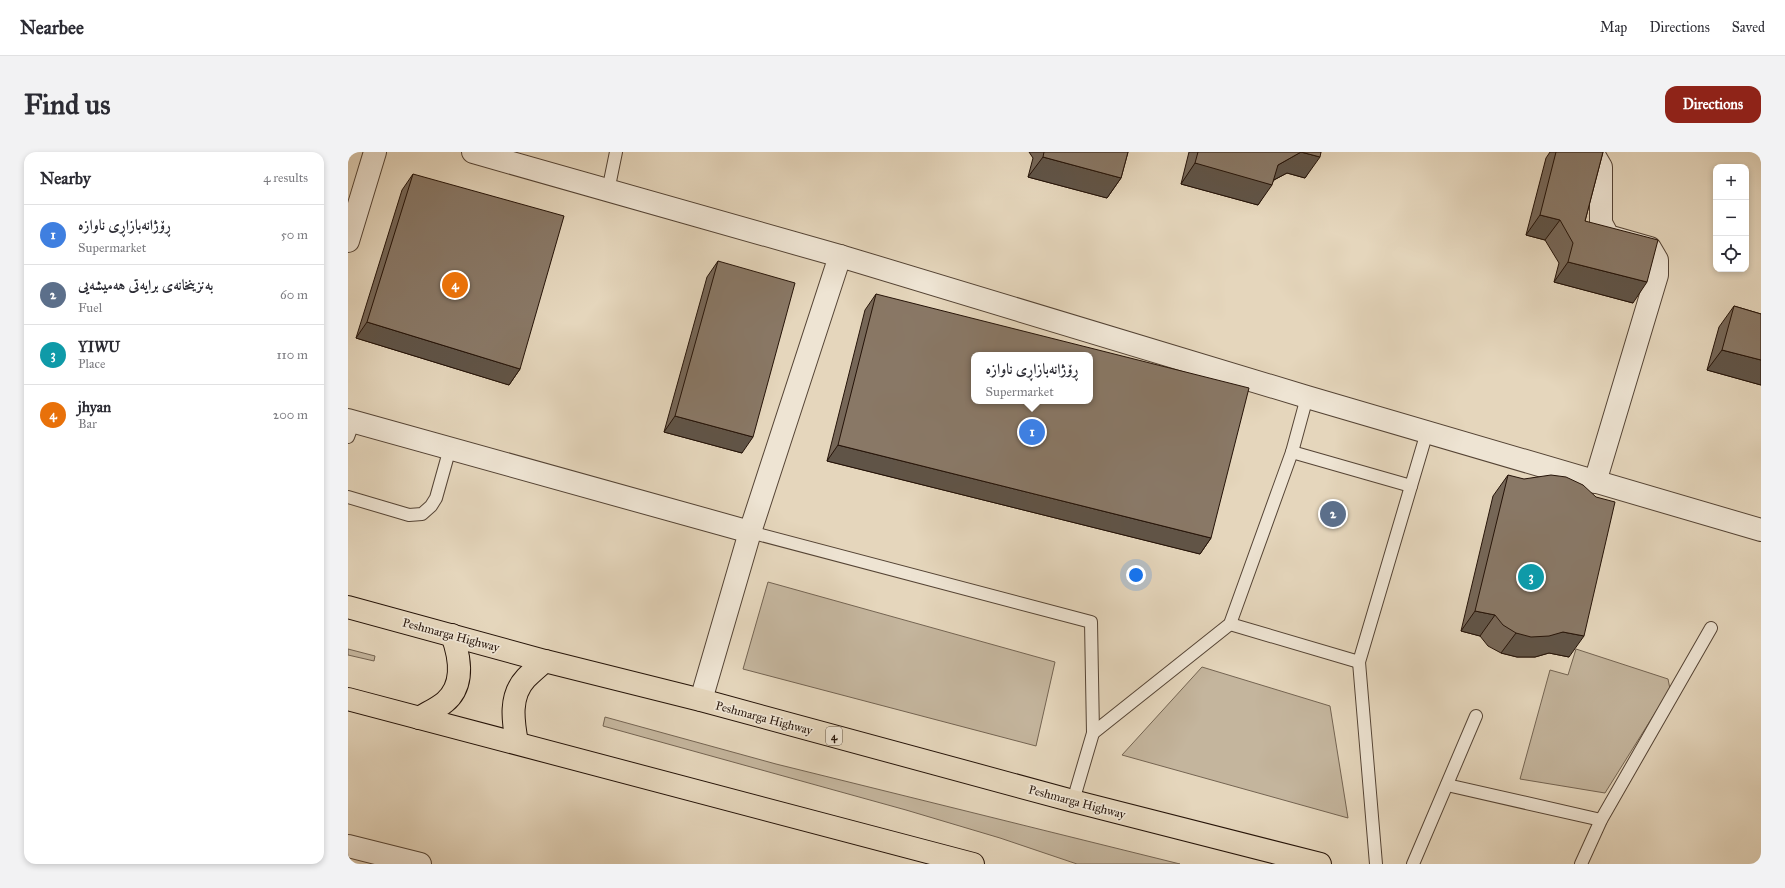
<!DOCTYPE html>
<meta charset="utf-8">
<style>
:root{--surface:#fff;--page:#f2f2f3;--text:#2b2b33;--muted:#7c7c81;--line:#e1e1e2;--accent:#8f2418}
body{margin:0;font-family:"IM FELL Great Primer",Amiri,serif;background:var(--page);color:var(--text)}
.controls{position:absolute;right:12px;top:12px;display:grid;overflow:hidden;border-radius:8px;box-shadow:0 2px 6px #0003}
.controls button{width:36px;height:36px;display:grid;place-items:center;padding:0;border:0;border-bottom:1px solid var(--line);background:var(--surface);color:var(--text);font:20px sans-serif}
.you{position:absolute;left:788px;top:423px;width:14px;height:14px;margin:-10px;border:3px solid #fff;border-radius:50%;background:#1a73e8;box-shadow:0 0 0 6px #1a73e833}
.badge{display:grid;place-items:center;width:26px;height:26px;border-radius:50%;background:var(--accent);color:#fff;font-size:13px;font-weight:700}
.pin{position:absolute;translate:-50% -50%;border:2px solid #fff;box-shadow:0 1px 4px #0006}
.popup{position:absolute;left:623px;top:200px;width:122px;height:52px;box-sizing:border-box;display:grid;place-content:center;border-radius:8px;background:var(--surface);filter:drop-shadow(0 1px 3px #0005);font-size:13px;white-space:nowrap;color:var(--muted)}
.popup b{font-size:15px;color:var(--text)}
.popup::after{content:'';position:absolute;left:50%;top:100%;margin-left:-8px;border:8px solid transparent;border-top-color:var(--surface)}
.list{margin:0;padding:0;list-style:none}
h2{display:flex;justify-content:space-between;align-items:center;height:52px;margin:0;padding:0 16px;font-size:17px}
h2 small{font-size:13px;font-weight:400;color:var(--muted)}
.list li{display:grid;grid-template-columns:26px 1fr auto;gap:12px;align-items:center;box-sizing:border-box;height:60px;padding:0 16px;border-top:1px solid var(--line)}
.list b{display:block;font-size:15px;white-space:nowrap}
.list p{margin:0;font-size:13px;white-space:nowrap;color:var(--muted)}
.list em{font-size:13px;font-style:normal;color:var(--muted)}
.icon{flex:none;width:22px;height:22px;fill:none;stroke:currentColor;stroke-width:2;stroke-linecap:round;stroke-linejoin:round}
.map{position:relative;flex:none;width:1413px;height:712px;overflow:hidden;border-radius:12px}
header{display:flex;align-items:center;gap:24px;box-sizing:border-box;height:56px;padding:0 20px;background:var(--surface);border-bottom:1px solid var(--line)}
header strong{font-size:19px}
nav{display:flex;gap:22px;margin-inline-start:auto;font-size:14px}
.intro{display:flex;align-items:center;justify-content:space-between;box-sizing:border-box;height:96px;padding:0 24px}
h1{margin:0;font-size:28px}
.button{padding:10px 18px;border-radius:12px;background:var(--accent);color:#fff;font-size:14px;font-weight:700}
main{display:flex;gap:24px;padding:0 24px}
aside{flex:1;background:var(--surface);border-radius:12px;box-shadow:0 2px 6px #0003}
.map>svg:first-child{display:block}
.green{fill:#c4b59d;stroke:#746452}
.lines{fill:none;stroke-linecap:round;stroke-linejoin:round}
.service-casing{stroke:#554435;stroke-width:14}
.minor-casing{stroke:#554435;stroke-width:24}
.trunk-casing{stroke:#251308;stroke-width:24}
.service{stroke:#eee4d3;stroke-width:12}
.minor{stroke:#eee4d3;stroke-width:22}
.trunk{stroke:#e5d6bc;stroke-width:22}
.wall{fill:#766758;stroke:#251308}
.shaded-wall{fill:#605447;stroke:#251308}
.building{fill:#897866;stroke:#251308;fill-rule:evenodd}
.labels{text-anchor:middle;stroke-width:3.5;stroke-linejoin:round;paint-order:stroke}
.shield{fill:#eee4d3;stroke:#615245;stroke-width:1}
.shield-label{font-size:11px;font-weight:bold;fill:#251308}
.street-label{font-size:12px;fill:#251308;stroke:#eee4d3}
</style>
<header>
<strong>Nearbee</strong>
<nav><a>Map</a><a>Directions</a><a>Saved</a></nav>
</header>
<div class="intro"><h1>Find us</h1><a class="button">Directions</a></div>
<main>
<aside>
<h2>Nearby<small>4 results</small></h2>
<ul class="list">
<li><span class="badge" style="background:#3f7fe0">1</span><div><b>ڕۆژانەبازاڕی ناوازە</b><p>Supermarket</p></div><em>50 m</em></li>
<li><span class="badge" style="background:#5c6f8a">2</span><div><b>بەنزینخانەی برایەتی هەمیشەیی</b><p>Fuel</p></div><em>60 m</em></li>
<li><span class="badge" style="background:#0f9aa8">3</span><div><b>YIWU</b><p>Place</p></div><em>110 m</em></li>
<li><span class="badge" style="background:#e8710a">4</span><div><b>jhyan</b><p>Bar</p></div><em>200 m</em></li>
</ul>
</aside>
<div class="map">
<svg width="1413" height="712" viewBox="0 0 1413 712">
<rect width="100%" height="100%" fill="#e5d6bc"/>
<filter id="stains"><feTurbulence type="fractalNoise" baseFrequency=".005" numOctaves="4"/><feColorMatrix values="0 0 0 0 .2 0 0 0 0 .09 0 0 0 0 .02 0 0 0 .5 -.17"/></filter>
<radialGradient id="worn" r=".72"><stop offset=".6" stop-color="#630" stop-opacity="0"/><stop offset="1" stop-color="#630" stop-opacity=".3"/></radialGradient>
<g class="green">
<path d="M420,430l287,80 -19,84 -293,-77z"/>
<path d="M0,497l27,7 -1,5 -26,-6z"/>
<path d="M1228,497l92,30 2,10 -65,104 -85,-14 30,-109 18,5z"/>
<path d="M854,515l128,39 18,112 -226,-63z"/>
<path d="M257,565l171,47 404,100h-103l-77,-26 -94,-28 -303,-84z"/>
</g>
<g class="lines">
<defs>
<g id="service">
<path d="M260,39l8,-39"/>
<path d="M0,285l6,-16"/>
<path d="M944,300l119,34"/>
<path d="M0,345l61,18 13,-1 9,-8 5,-8 14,-50"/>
<path d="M402,380l341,90 2,111 -20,68"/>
<path d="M882,472l129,38"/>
<path d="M745,581l137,-109 62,-172 15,-55"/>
<path d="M1099,633l154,35"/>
<path d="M1028,712l-17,-202 68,-230"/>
<path d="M1065,712l63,-148"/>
<path d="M1233,712l20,-44 110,-192"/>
</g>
<g id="minor">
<path d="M125,0l367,104 467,141 454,133"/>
<path d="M1237,0l9,3 7,12v56l7,13 42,12 7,12v15l-62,207"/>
<path d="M0,89l27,-89"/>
<path d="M0,268l402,112"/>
<path d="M353,548l49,-168 90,-276"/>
<path d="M0,694l72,18"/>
</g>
<g id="trunk">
<path d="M0,455l197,54 156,39 372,101 247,63"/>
<path d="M0,547l625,165"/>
<path d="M71,566c8,-5 19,-10 26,-16 20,-17 15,-45 7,-67"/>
<path d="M169,591c-4,-22 -8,-47 9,-65 6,-6 13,-12 19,-17"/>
</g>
</defs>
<use href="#service" class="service-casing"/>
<use href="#minor" class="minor-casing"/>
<use href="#trunk" class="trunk-casing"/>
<use href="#service" class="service"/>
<use href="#minor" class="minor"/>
<use href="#trunk" class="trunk"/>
</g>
<g class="wall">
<path d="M681,0h99l-7,26 -14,20 -79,-21 5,-19z"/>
<path d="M841,0h132l-16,26 -18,-5 -13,7 -16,25 -77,-21z"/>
<path d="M1202,0h53l-18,69 48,82 -79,-21 5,-19 -14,-23 -19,-5 20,-77z"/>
<path d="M65,22l107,195 -11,16 -153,-47 46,-148z"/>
<path d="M370,109l24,192 -78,-21 43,-155z"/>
<path d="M528,142l335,244 -11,16 -373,-93 38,-151z"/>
<path d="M1386,154l27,8v71l-54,-15 12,-43z"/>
<path d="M1160,323l61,182 -20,-4 -14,4h-18l-16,-4 -13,-7 -8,-10 -19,-5 32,-135z"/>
</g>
<g class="shaded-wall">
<path d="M953,0l19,5 -15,21 -18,-5 -19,10 4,2 -14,20 -77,-21 14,-21 83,2z"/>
<path d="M695,5l78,21 -14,20 -79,-21z"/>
<path d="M1192,63l20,5 -15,20 -19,-5z"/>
<path d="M1220,110l79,20 -14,21 -79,-21z"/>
<path d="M19,170l153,47 -11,16 -153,-47z"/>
<path d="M1374,198l39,10v25l-54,-15z"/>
<path d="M327,264l78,21 -11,16 -78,-21z"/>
<path d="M490,293l373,93 -11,16 -373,-93z"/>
<path d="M1127,459l20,4 -15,21 -19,-5z"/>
<path d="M1215,480l21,4 -15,21 -20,-4 -14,4h-18l-16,-4 15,-20z"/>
</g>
<g class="building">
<path d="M696,0h84l-7,26 -78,-21z"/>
<path d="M850,0h123l-1,5 -19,-5 -23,13 -6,20 -77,-22z"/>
<path d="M1208,0h47l-18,69 73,19 -11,42 -79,-20 5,-19 -13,-23 -20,-5z"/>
<path d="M65,22l151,42 -44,153 -153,-47z"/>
<path d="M370,109l77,22 -42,154 -78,-21z"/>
<path d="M528,142l373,94 -38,150 -373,-93zM626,203h116v46h-116z"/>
<path d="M1386,154l27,8v46l-39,-10z"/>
<path d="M1160,323l16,4 27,-4 15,2 17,8 13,12 19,5 -31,134 -21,-4 -14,4 -18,1 -15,-4 -13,-8 -8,-10 -20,-4z"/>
</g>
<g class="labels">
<rect class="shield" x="478" y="575" width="16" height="18" rx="3"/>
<g class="shield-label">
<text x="486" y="588">4</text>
</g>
<g class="street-label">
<text transform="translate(103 483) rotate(15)" y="4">Peshmarga Highway</text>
<text transform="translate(416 566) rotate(15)" y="4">Peshmarga Highway</text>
<text transform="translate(729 650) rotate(15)" y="4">Peshmarga Highway</text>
</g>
</g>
<rect width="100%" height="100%" filter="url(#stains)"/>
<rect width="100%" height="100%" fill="url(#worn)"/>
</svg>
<div class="controls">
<button>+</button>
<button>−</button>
<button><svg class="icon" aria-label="locate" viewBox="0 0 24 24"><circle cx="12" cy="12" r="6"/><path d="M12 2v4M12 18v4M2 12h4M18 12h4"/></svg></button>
</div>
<div class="you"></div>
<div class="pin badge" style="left:684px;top:280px;background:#3f7fe0">1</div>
<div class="popup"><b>ڕۆژانەبازاڕی ناوازە</b>Supermarket</div>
<div class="pin badge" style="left:985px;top:362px;background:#5c6f8a">2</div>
<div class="pin badge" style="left:1183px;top:425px;background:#0f9aa8">3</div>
<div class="pin badge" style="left:107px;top:133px;background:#e8710a">4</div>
</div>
</main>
